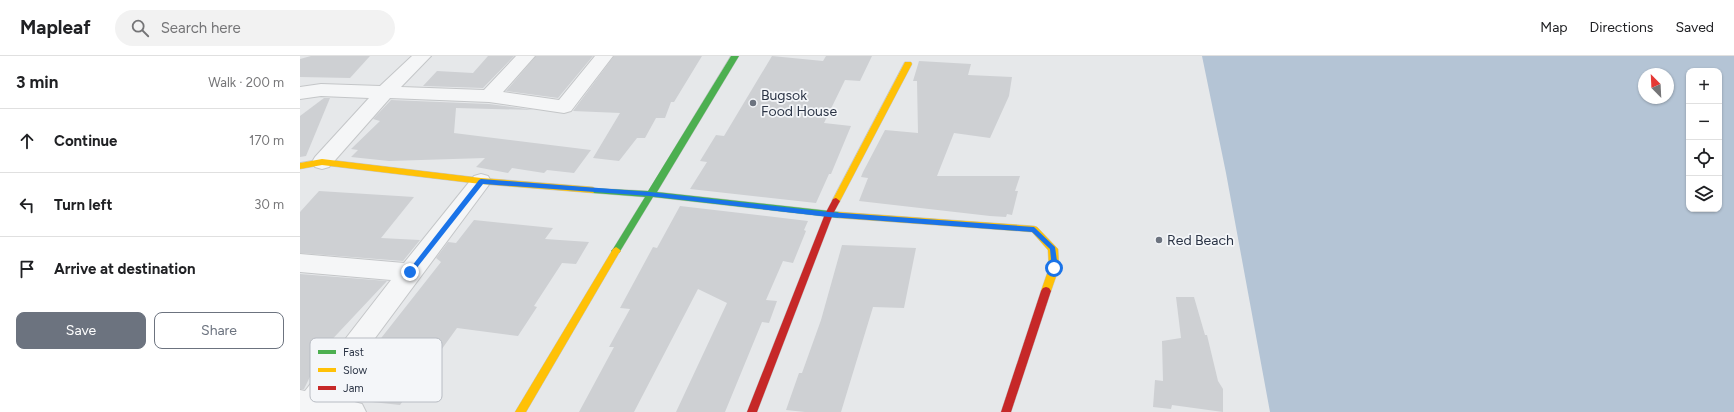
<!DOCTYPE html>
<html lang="en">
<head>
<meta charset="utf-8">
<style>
	body { margin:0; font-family:Figtree,sans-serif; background:#f2f2f2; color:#202124 }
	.controls { position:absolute; right:12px; top:12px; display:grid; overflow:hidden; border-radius:8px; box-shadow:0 1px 3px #0004 }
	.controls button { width:36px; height:36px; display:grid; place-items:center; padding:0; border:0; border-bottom:1px solid #e0e0e0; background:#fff; color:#202124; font:20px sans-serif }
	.compass { position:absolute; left:1338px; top:12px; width:36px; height:36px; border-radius:50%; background:#fff; box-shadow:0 1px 3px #0004; rotate:336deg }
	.stop { position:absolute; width:12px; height:12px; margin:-9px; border:3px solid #1a73e8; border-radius:50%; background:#fff }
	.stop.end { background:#1a73e8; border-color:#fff; box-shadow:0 1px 4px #0008 }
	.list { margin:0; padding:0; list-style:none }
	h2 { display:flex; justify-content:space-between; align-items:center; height:52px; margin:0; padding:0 16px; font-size:17px }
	h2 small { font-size:13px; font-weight:400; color:#757577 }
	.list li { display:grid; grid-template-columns:26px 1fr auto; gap:12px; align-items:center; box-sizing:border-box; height:64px; padding:0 16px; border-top:1px solid #e0e0e0 }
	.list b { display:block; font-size:15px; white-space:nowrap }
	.list em { font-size:13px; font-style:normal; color:#757577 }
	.actions { display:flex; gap:8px; padding:12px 16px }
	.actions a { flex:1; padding:9px 0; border:1px solid #6c737f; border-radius:8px; text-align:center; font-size:14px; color:#6c737f }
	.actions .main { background:#6c737f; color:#fff }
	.icon { flex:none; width:22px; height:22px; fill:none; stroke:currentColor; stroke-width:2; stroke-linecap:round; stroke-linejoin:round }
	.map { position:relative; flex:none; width:1434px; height:356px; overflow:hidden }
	header { display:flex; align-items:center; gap:24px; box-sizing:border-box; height:56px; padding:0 20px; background:#fff; border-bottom:1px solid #e0e0e0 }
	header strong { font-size:19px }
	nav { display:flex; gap:22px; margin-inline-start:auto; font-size:14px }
	.search { width:280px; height:36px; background:#f2f2f2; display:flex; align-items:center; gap:10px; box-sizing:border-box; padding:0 14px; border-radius:22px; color:#757577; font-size:15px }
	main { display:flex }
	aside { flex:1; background:#fff }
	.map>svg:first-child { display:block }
	.water { fill:#b4c4d5; fill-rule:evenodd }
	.building { fill:#ced0d3 }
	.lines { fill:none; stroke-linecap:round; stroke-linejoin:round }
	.street-casing { stroke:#c4c6c8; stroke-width:2 }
	.fast-casing { stroke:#c4c6c8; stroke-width:1 }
	.slow-casing { stroke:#c4c6c8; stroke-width:1 }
	.jam-casing { stroke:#c4c6c8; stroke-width:1 }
	.street { fill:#f5f6f7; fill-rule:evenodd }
	.fast { fill:#4caf50; fill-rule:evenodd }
	.slow { fill:#ffc107; fill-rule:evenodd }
	.jam { fill:#c62828; fill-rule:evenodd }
	.route { fill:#1a73e8 }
	.poi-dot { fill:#6c737f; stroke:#f4f6f9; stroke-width:1.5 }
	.labels { text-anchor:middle; stroke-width:3.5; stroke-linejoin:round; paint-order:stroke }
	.poi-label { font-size:14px; fill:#2b3445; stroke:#f4f6f9; text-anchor:start }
	.key { fill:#f4f6f9; stroke:#b8bcc3; stroke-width:1 }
	.key-label { font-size:11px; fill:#2b3445 }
</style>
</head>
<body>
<header>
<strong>Mapleaf</strong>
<div class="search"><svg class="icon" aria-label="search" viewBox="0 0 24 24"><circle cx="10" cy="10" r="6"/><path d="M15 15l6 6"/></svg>Search here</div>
<nav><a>Map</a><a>Directions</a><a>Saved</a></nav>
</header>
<main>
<aside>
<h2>3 min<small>Walk · 200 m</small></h2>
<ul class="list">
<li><svg class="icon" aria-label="ahead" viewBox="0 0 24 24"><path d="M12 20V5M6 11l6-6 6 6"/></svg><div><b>Continue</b></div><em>170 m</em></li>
<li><svg class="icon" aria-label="left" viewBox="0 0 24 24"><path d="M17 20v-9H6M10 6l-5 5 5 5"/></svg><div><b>Turn left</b></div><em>30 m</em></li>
<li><svg class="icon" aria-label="arrive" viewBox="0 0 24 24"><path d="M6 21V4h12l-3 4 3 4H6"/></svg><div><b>Arrive at destination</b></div></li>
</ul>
<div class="actions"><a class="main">Save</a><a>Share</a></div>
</aside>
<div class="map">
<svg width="1434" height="356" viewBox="0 0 1434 356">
	<rect width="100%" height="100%" fill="#e6e8ea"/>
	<path class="water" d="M902,0h532v356h-464l-44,-239zM1389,15h30v138h-30zM1344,18h24v24h-24z"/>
	<g class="building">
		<path d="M11,0h59l-20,22 -50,-1v-18z"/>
		<path d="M188,0h26l-31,32 -60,-2 14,-15 36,2z"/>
		<path d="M236,0h57l-35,42 -52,-7z"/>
		<path d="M314,0h88l-28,46h-3l-6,16h-9l-11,20h-8l-18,23 -26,-3 27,-45 -47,-2z"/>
		<path d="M472,0l51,5 3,-5h46l-12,25 -15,-1 -21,43 27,3 -20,48h-2l-13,29 -126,-14 17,-27 -7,-1 16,-26 8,1z"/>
		<path d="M619,5l52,3 -3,11 44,2 -3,19 -19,42 -36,-5 -17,43h83l-5,15h3l-6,24 -5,-1 -1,3 -16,-1 -131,-15 9,-23 -7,-1 2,-5 22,-42 33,3 -1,-52h-4z"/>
		<path d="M24,42h6l-24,58 -6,1v-41z"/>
		<path d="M91,44l98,4 45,6 -78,-2 -2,25 137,17 -17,23 -27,-3 -3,3 -32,-5 -4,5 -32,-6 9,-9 -96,3 -38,-4 7,-7 -7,-1 29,-28 -7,-2z"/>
		<path d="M19,135l95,6 -33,41 39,2 -17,21 -103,-8v-41z"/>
		<path d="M380,150l128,15 -4,9 2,1 -13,32 -10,-2 -17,39 11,1 -8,22 -7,-1 -37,90h-49l51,-109 -29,-14 -64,123h-55l35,-65h-5l21,-38 -10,-1 33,-61 4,1z"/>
		<path d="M174,164l79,8 -8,11 44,3 -13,22 -14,-1 -28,43 3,1 -19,29 -61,-8 -26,36h-2l-29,41 -28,-3 31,-42 -36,-4 74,-94 -5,-4 12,-16 8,1z"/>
		<path d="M542,189l74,3 -12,60 -31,-1 -32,105h-36l-19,-2 13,-37h3l19,-53z"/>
		<path d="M0,218l87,7 -63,67 -20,41h-4z"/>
		<path d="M876,241h18l11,38h2l11,46 5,8v23l-51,-7 -1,4 -18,-2 2,-27 8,1 -1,-40 19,-3z"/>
	</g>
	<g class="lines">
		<defs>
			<g id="street">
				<path d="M112,0h19l-30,31 83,3 32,-34h19l-32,36 56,8 36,-44h18l-42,55 -7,2 -75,-11 -99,-4 -61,69 -7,2 -7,-2 -3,-5 3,-5 54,-59 -48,-2 -21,3v-12l21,-3 59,2z"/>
				<path d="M181,118l7,2 3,5 -3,5 -156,210 30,8 4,8h-66v-22l5,1 86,-111 -91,-8v-18l104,9 70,-87z"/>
			</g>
			<path id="fast" d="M431,0h8l-82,136 182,20 4,3 -1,2 -3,1 -186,-21 -34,56h-6l-2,-2 2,-2 32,-52 -52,-4 -3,-1 -1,-2 1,-2 58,3z"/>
			<g id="slow">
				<path d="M605,6h6l1,2 -72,137 -1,2h-6l-1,-2z"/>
				<path d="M22,103l159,19 112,9 4,3 -4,3 -112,-9 -159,-19 -22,4v-6z"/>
				<path d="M539,156l195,14 3,1 21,22 1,19 -8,23 -2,3h-6l-2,-3 8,-23 -1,-18 -16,-18 -193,-14 -4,-3z"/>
				<path d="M316,191l3,2 2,2 -2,2 -93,159h-11l98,-163z"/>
			</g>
			<g id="jam">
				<path d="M536,142l4,3 -7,13 -76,198h-10l78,-198 8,-15z"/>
				<path d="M746,231l3,1 2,3 -40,121h-10l40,-121 2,-3z"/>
			</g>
		</defs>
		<use href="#street" class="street-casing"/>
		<use href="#fast" class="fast-casing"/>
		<use href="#slow" class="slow-casing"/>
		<use href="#jam" class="jam-casing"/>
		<use href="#street" class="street"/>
		<use href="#fast" class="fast"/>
		<use href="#slow" class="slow"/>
		<use href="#jam" class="jam"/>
	</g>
	<path class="route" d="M181,123l169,13 179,20 205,15 21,20 3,21 -1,2h-5l-2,-21 -18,-17 -203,-15 -179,-21 -167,-12 -71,90h-4v-3l71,-91z"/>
	<g class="poi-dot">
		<circle cx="453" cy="47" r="4"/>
		<circle cx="859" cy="184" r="4"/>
	</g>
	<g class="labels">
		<g class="poi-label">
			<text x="461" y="44">Bugsok<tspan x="461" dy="16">Food House</tspan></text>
			<text x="867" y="189">Red Beach</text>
		</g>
	</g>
	<rect x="10" y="282" width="132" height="64" rx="6" class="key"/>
	<rect x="18" y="294" width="18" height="4" fill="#4caf50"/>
	<rect x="18" y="312" width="18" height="4" fill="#ffc107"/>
	<rect x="18" y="330" width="18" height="4" fill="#c62828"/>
	<g class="key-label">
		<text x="43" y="300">Fast</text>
		<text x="43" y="318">Slow</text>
		<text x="43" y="336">Jam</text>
	</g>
</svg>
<div class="controls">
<button>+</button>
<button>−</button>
<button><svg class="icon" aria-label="locate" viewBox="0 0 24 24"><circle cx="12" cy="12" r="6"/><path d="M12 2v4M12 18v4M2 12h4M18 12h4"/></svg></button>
<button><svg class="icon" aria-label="layers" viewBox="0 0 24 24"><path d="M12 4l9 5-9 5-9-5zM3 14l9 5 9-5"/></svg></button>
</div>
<svg class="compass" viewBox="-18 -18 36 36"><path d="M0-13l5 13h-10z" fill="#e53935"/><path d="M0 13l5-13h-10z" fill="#757577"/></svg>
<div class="stop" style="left:754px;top:212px"></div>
<div class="stop end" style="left:110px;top:216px"></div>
</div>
</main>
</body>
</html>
